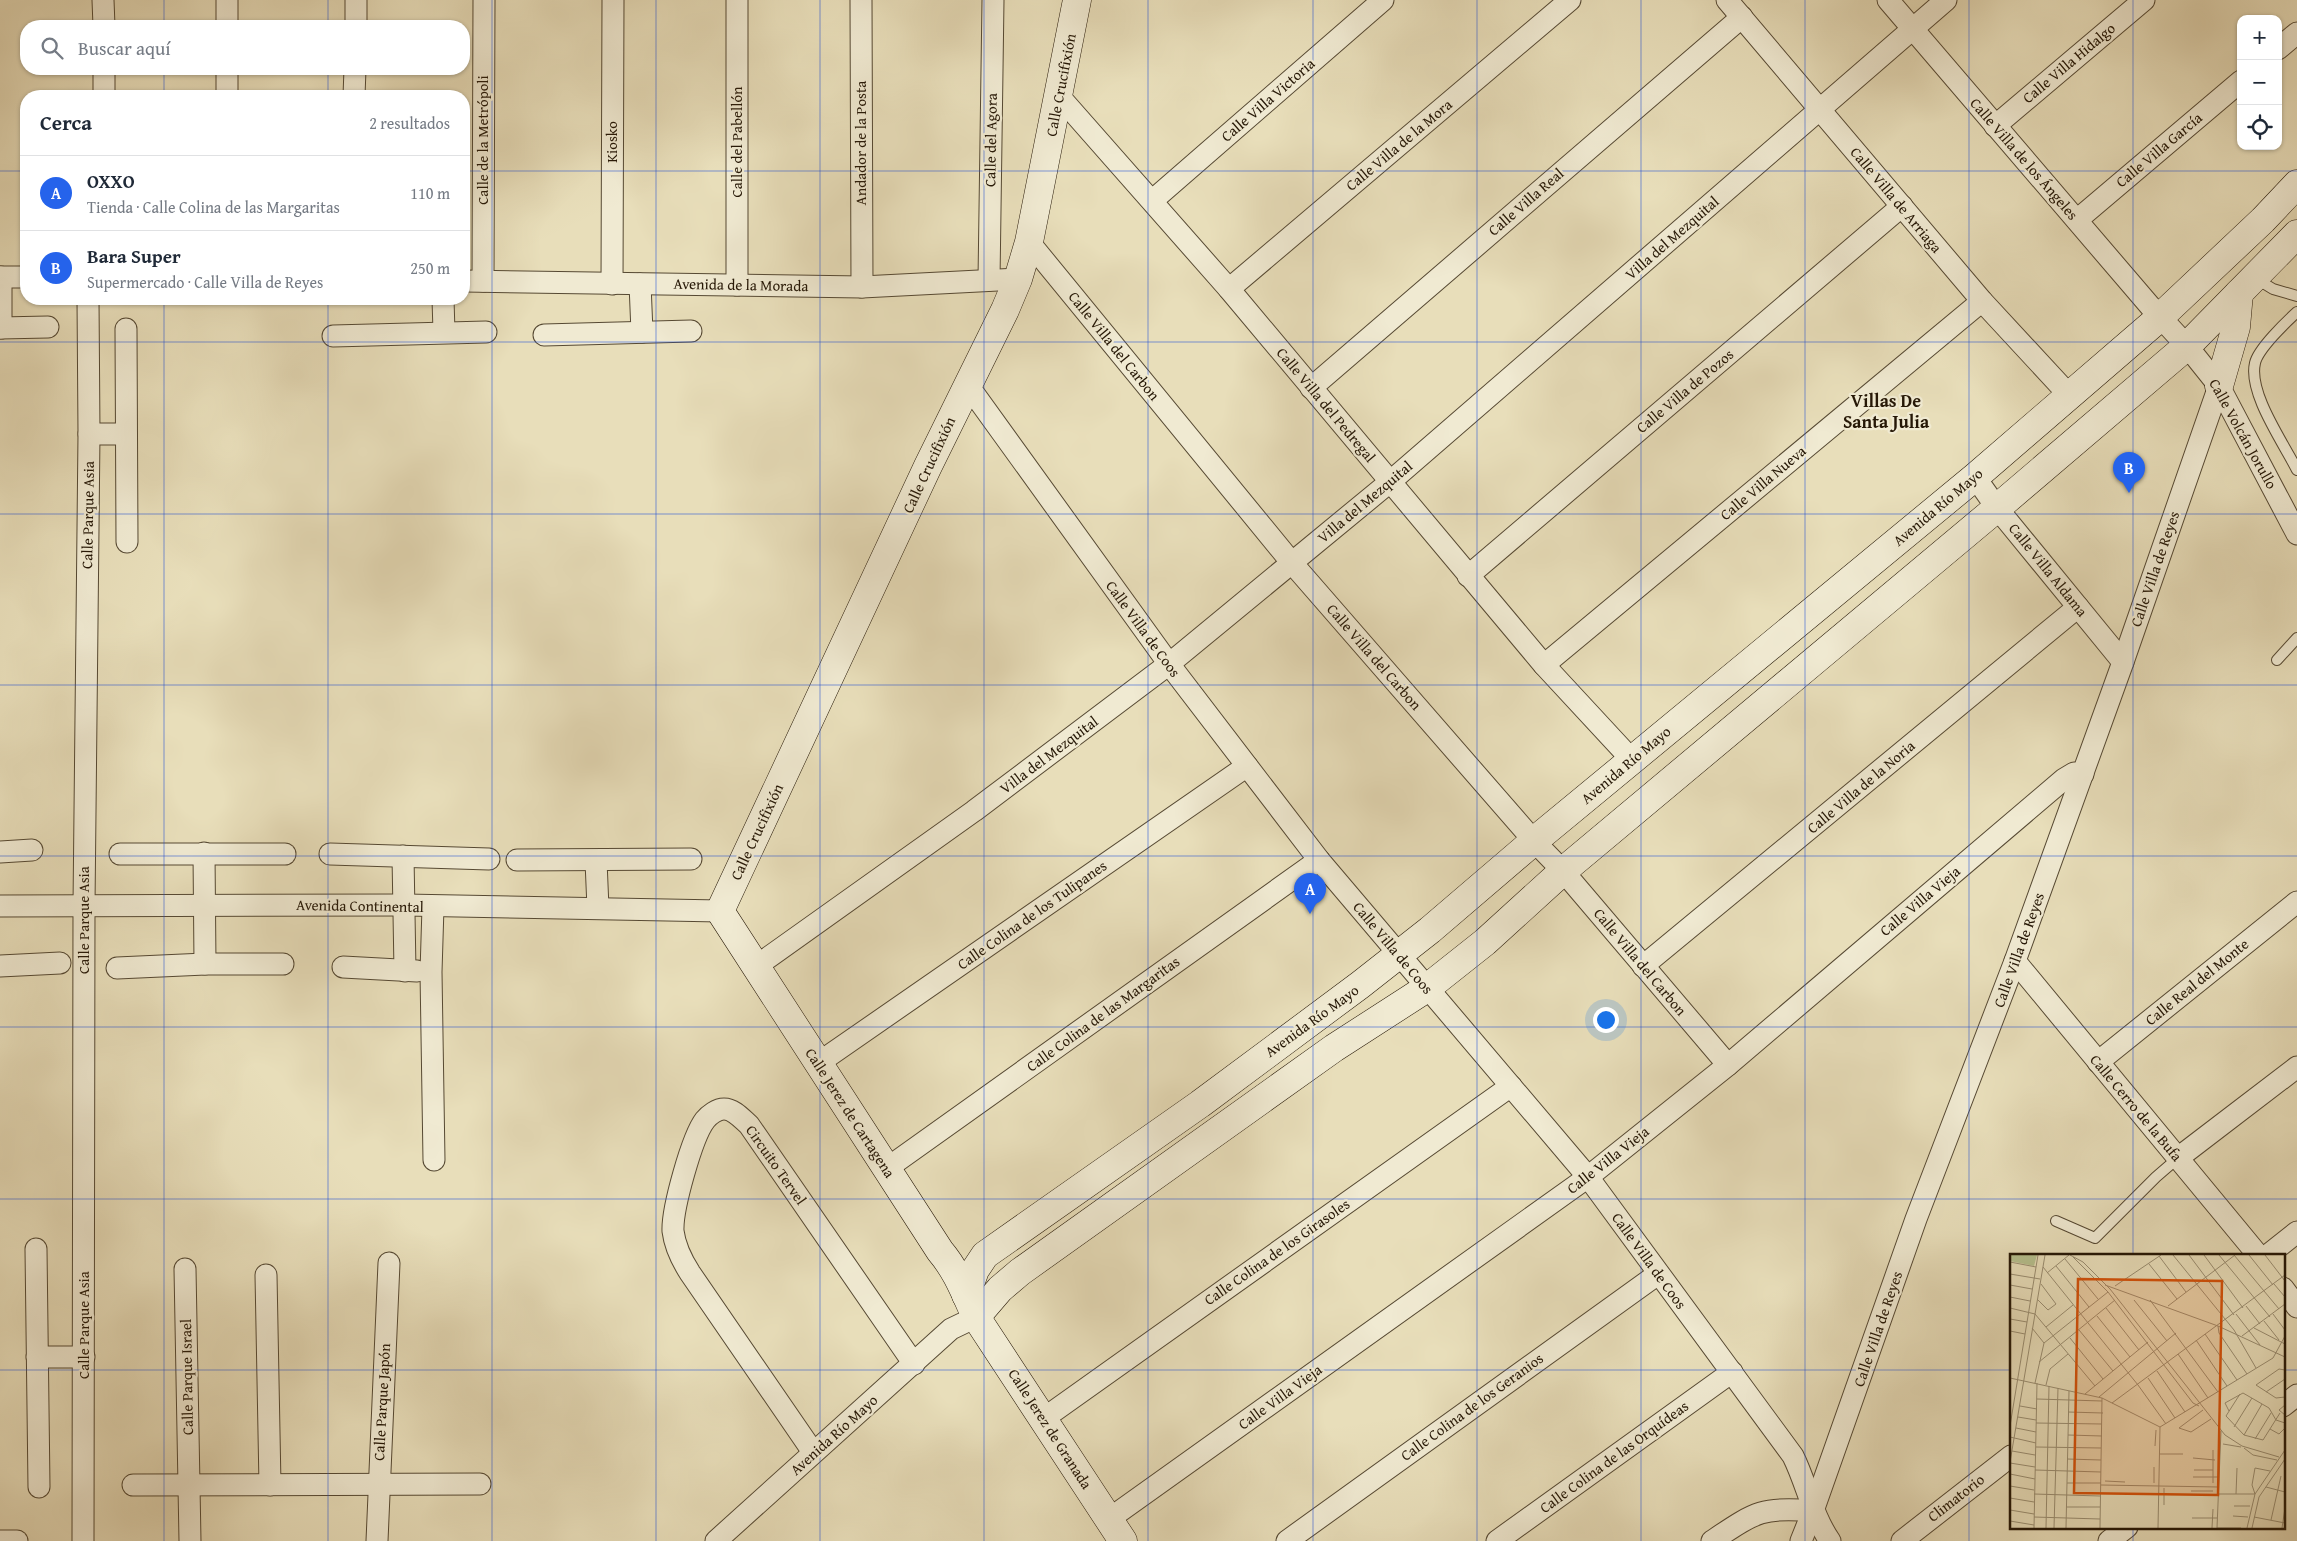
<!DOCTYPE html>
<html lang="es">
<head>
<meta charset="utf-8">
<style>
	body { margin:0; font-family:"Gentium Book Plus",serif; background:#f2f2f3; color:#1f2937 }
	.controls { position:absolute; right:15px; top:15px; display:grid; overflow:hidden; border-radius:10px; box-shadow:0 1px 4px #0004 }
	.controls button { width:45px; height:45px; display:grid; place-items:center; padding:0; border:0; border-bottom:1px solid #e0e1e3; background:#fff; color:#1f2937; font:25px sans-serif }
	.you { position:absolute; left:1605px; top:1019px; width:18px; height:18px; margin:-12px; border:4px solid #fff; border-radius:50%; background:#1a73e8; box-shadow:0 0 0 8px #1a73e833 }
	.badge { display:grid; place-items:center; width:32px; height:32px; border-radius:50%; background:#2563eb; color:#fff; font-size:16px; font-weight:700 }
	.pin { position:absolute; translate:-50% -41px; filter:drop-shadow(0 1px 2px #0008) }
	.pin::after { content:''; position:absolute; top:26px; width:18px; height:15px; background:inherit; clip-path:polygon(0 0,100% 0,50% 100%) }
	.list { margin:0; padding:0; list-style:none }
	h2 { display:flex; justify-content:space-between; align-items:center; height:65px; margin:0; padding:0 20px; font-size:21px }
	h2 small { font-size:16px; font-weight:400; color:#747a83 }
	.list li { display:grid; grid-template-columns:32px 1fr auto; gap:15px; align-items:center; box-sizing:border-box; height:75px; padding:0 20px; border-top:1px solid #e0e1e3 }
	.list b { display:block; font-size:19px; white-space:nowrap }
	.list p { margin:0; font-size:16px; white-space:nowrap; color:#747a83 }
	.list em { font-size:16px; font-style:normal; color:#747a83 }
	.icon { flex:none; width:28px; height:28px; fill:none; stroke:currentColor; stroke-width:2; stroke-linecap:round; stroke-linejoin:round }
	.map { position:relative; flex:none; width:2297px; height:1541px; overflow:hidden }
	.search { position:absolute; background:#fff; box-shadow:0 1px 4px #0004; left:20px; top:20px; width:450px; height:55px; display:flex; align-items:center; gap:12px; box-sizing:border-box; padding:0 18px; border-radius:20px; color:#747a83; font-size:19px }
	.panel { position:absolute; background:#fff; box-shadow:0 1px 4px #0004; left:20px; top:90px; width:450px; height:215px; border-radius:20px }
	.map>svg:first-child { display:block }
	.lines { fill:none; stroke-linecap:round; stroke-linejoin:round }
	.lane-casing { stroke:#564933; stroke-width:12 }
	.street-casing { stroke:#564933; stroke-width:23 }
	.secondary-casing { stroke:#251706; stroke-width:29 }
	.lane { stroke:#f0ead2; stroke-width:10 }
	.street { stroke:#f0ead2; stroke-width:21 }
	.secondary { stroke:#f0ead2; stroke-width:28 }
	.grid { fill:none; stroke:#1d4ed8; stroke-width:1; stroke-opacity:0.55 }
	.labels { text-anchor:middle; stroke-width:4.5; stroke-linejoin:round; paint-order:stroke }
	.street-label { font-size:15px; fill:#251706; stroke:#f0ead2 }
	.quarter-label { font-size:18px; font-weight:bold; fill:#251706; stroke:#f0ead2 }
	.inset-road { fill:none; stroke:#9a8e72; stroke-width:1 }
	.view { fill:#d4520b; fill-opacity:0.15; stroke:#d4520b; stroke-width:2.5 }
	.inset-edge { fill:none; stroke:#251706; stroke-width:2.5 }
</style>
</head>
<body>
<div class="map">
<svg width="2297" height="1541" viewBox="0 0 2297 1541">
	<rect width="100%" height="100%" fill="#e8deba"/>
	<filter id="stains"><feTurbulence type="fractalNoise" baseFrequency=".004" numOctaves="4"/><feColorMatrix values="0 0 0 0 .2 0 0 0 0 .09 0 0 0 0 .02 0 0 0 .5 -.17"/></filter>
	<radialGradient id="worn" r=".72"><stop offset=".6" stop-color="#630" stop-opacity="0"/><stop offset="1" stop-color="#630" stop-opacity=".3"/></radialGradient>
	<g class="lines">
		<defs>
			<g id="lane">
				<path d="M2255,278l18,11 24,7"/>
				<path d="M2297,312c-11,10 -39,37 -42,51 -7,30 28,79 42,107"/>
				<path d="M2277,660l20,-22"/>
				<path d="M2056,1221l39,17 61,-61 22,-19"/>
			</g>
			<g id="street">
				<path d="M103,0l1,26"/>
				<path d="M227,0v26"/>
				<path d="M861,0l1,287"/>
				<path d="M1727,0l255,301 87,94"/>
				<path d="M1888,0l262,306 37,40 32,40 78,148"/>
				<path d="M356,26v-26"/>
				<path d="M2278,49l19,-16"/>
				<path d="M104,69v27"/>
				<path d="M227,69v27"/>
				<path d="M354,96l1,-27"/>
				<path d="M1059,96l170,193 315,376 88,95"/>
				<path d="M1995,126l149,-126"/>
				<path d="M1153,200l230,-200"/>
				<path d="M2077,220l164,-139"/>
				<path d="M1029,242l263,321 242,278 29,30 165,194"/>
				<path d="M0,277h26"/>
				<path d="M989,280l4,-280"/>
				<path d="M464,281l398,6 156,-8"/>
				<path d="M483,281l1,-281"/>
				<path d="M612,284l1,-284"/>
				<path d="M640,284l2,48"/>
				<path d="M737,285v-285"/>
				<path d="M1229,289l341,-289"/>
				<path d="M443,299l1,33"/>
				<path d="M0,328l48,-1"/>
				<path d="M1,328v-51"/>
				<path d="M126,329l1,213"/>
				<path d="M544,335l147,-4"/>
				<path d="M333,336l153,-4"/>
				<path d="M967,384l202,280 150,196 269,317 205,279c14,28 19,59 37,85"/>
				<path d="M1311,388l431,-371"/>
				<path d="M89,434h37"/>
				<path d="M1975,477l22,31 126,154"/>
				<path d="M1468,576l434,-370"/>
				<path d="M1544,665l438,-364"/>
				<path d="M0,852l32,-2"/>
				<path d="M204,853l1,111"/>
				<path d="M120,854h165"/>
				<path d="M330,854l159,5"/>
				<path d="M403,856l2,115"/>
				<path d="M517,860l174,-1"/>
				<path d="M596,861l2,47"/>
				<path d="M0,906l405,-1 315,6"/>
				<path d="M433,907l-2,65 3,188"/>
				<path d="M2015,961l243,294"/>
				<path d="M0,966l60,-3"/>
				<path d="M1643,966l435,-359"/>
				<path d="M343,967l74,4"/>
				<path d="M755,967l219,-156 195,-147 222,-183 555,-481"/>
				<path d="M117,968l88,-4h78"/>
				<path d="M2098,1062l199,-160"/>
				<path d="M817,1064l430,-298"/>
				<path d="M2178,1158l119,-91"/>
				<path d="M886,1169l433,-309"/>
				<path d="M36,1249l3,238"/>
				<path d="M2268,1255l29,-23"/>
				<path d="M185,1269l5,272"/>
				<path d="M266,1275l4,210"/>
				<path d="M2283,1288l14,19"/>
				<path d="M37,1357h47"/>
				<path d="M2283,1406l14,-11"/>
				<path d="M1043,1419l468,-333"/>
				<path d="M813,1452l-123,-179c-9,-14 -15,-26 -17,-42 -1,-22 19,-94 32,-111 4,-5 12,-11 19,-11 10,0 18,10 25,16l165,239"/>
				<path d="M133,1485l347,-1"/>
				<path d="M1109,1519l479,-342 140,-112 336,-286 10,-6 9,1"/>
				<path d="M0,1541h17"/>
				<path d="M83,1541l1,-635 5,-472 -1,-135"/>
				<path d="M377,1541l12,-278"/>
				<path d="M716,1541l235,-212 25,-12"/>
				<path d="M1287,1541l371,-267"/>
				<path d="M1497,1541l235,-169"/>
				<path d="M1712,1541c42,-28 50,-35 101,-30"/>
				<path d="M1801,1541l12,-30 103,-292 99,-258 108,-299 96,-276"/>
				<path d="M1902,1541l109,-85"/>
				<path d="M2109,1541l18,-14"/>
			</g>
			<g id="secondary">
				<path d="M1077,0l-48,242 -11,37 -13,31 -77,156 -208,445 220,340c17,20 25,42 36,66l147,224"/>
				<path d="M2219,386l17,-59 3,-34"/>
				<path d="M966,1295l9,-25 10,-15 215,-151 160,-119 70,-55 104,-89 441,-364 182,-157 106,-100 34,-36"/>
				<path d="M976,1317l24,-28 20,-17 314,-224 93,-60 58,-46 78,-71 434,-363 190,-162 110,-112"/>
			</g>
		</defs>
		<use href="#lane" class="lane-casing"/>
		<use href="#street" class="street-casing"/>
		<use href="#secondary" class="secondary-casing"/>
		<use href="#lane" class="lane"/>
		<use href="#street" class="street"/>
		<use href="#secondary" class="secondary"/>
	</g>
	<path class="grid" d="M164,0v26M328,0v26M492,0v1541M656,0v1541M820,0v1541M984,0v1541M1148,0v1541M1313,0v1541M1477,0v1541M1641,0v1541M1805,0v1541M1969,0v1541M2133,0v1255M164,69v27M328,69v27M0,171h26M464,171h1833M164,299v1242M328,299v1242M0,342h2297M0,514h2297M0,685h2297M0,856h2297M0,1027h2297M0,1199h2297M0,1370h2011M2283,1370h14M2133,1527v14"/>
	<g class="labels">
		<g class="street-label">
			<text transform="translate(2069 63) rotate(-40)" y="5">Calle Villa Hidalgo</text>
			<text transform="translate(1061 85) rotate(-79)" y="5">Calle Crucifixión</text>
			<text transform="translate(1268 100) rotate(-41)" y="5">Calle Villa Victoria</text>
			<text transform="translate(483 140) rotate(-90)" y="5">Calle de la Metrópoli</text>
			<text transform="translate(991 140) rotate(-89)" y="5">Calle del Agora</text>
			<text transform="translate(612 142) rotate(-90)" y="5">Kiosko</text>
			<text transform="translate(737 142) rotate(-90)" y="5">Calle del Pabellón</text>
			<text transform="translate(861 143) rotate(-90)" y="5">Andador de la Posta</text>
			<text transform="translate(1399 145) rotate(-40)" y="5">Calle Villa de la Mora</text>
			<text transform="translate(2159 150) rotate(-40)" y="5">Calle Villa García</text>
			<text transform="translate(2024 159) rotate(49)" y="5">Calle Villa de los Ángeles</text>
			<text transform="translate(1896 200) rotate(50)" y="5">Calle Villa de Arriaga</text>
			<text transform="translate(1526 202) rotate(-41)" y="5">Calle Villa Real</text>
			<text transform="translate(1672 238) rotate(-41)" y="5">Villa del Mezquital</text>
			<text transform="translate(741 285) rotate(1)" y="5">Avenida de la Morada</text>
			<text transform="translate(1114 346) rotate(51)" y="5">Calle Villa del Carbon</text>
			<text transform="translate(1685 391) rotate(-40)" y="5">Calle Villa de Pozos</text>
			<text transform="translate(1326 405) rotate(50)" y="5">Calle Villa del Pedregal</text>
			<text transform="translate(2243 434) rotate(61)" y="5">Calle Volcán Jorullo</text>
			<text transform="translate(929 465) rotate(-65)" y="5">Calle Crucifixión</text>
			<text transform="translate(1763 483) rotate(-40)" y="5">Calle Villa Nueva</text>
			<text transform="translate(1365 502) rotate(-40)" y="5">Villa del Mezquital</text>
			<text transform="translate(1938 507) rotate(-40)" y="5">Avenida Río Mayo</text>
			<text transform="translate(88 515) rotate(-89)" y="5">Calle Parque Asia</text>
			<text transform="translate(2155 569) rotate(-71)" y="5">Calle Villa de Reyes</text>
			<text transform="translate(2048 570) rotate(51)" y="5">Calle Villa Aldama</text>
			<text transform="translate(1143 629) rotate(54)" y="5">Calle Villa de Coos</text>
			<text transform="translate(1374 657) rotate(49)" y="5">Calle Villa del Carbon</text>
			<text transform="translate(1049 755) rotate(-37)" y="5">Villa del Mezquital</text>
			<text transform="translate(1626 765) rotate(-40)" y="5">Avenida Río Mayo</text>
			<text transform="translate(1861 787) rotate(-40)" y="5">Calle Villa de la Noria</text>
			<text transform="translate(757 832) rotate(-65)" y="5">Calle Crucifixión</text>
			<text transform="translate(1920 901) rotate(-40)" y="5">Calle Villa Vieja</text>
			<text transform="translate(360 906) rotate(1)" y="5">Avenida Continental</text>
			<text transform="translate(1032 915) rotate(-35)" y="5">Calle Colina de los Tulipanes</text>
			<text transform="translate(84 920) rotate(-90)" y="5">Calle Parque Asia</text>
			<text transform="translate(1393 948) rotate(50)" y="5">Calle Villa de Coos</text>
			<text transform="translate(2019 950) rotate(-70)" y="5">Calle Villa de Reyes</text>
			<text transform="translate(1640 962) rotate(50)" y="5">Calle Villa del Carbon</text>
			<text transform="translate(2197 982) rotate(-39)" y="5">Calle Real del Monte</text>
			<text transform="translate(1103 1014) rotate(-36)" y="5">Calle Colina de las Margaritas</text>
			<text transform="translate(1312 1021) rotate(-36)" y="5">Avenida Río Mayo</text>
			<text transform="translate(2136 1108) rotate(50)" y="5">Calle Cerro de la Bufa</text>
			<text transform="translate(850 1113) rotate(57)" y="5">Calle Jerez de Cartagena</text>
			<text transform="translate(1608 1160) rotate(-38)" y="5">Calle Villa Vieja</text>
			<text transform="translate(776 1165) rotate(55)" y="5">Circuito Tervel</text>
			<text transform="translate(1277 1252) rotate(-35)" y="5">Calle Colina de los Girasoles</text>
			<text transform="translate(1649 1261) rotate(54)" y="5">Calle Villa de Coos</text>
			<text transform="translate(84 1325) rotate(-90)" y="5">Calle Parque Asia</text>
			<text transform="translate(1878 1329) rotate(-71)" y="5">Calle Villa de Reyes</text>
			<text transform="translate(187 1377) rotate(-91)" y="5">Calle Parque Israel</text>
			<text transform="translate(1280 1397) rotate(-36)" y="5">Calle Villa Vieja</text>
			<text transform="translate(382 1402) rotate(-87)" y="5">Calle Parque Japón</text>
			<text transform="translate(1472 1407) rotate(-36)" y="5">Calle Colina de los Geranios</text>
			<text transform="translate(1050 1429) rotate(57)" y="5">Calle Jerez de Granada</text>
			<text transform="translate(834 1435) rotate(-42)" y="5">Avenida Río Mayo</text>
			<text transform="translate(1614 1457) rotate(-36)" y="5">Calle Colina de las Orquídeas</text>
			<text transform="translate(1956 1498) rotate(-38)" y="5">Climatorio</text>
		</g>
		<g class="quarter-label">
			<text x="1886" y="407">Villas De<tspan x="1886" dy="21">Santa Julia</tspan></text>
		</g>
	</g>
	<g transform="translate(2010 1254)">
		<rect width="275" height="275" fill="#e8deba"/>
		<path d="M0,1h27l-3,11 -24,-5z" fill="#b6c18f"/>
		<path class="inset-road" d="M60,1l13,7 27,27 115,146 17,11 37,11M163,1l61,75 22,38M179,1l45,60M194,1l39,53M209,1l51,62M224,1l45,54M239,1l24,30M255,1l20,26M149,2l27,36M63,3l35,35 85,111 6,3M55,5l33,40M0,8l26,5M139,10l28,35M46,12l33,41M33,13l95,118 28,39M37,19l22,-18M0,20l30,5M264,30l11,13M0,31l22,4M95,31l113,41 67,31M105,32l46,-31M0,43l20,4M27,45l11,11 8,-6 -15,-20M124,46l33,41M140,46l68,92M158,52l67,-51M236,52l14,18M0,54l25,6 60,72M96,54l33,42M226,60l24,31M263,60l12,16M87,62l33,41M0,65l17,3M254,67l15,19M208,72l1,7 28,41M36,73l27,-22M22,74l12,15M244,74l31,16M69,76l34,41M0,77l15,3M195,80l32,46M232,82l43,-32M60,84l33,41M186,86l31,46M34,89l64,-51M168,100l30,44M29,108l76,-62M275,116l-6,-1 -23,16 20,13 9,-1M147,117l28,41M0,124l92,20 58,29M138,124l27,40M25,129l9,-40M36,131l4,-16 18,-15M256,138l19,-13M75,140l63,-52M230,140l-14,22 18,19 19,5 17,-27M89,143l77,-64M27,145l65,2M102,149l173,-128M275,151l-6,5 6,5M10,152l17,3M193,156l-24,18 12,4 20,-13M219,157l-4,-8 18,-10 26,15 7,12 9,3M58,158l35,1M8,163l18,3M26,169l66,1M0,172l28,-171M150,173l113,-69 12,-22M224,173l18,-29M6,174l20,4M260,175l9,5 6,-6M58,181l34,1M234,181l18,-31M0,183l26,6M245,185l16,-26M213,190l18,3M145,192l1,-16M26,193l65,1M234,194l9,7 24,5M2,197l23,4M150,200h23M183,204l22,2M57,205l34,1M0,208l35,-207M0,209l25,4M25,216l66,2M184,216h19M0,220l25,5M183,223h26M95,227l20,1M57,229h34M144,229v-16M203,229v-33M91,231l117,2M0,232l24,4M256,233l19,5M154,234v17M181,237h22M24,240l66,2M208,240h37M226,240l1,-26M245,240l-3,-9 3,-17 15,3M0,244l24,4M224,252h16M56,253h34M0,256l24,4M223,262l15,1M24,263l66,2M244,263l31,6M182,264h25M261,266l10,-44M0,267l24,4M24,274l3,-145M36,274l3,-142M44,274l4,-140M56,274l3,-137M90,274l2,-130M148,274l2,-101M202,274l1,-19M207,274l4,-97M207,274h24M237,274l8,-34 30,-44M242,274l7,-31 26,-38M272,274l3,-20"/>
		<path class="view" d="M68,25l144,2 -4,214 -144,-2z"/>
		<rect width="275" height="275" class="inset-edge"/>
	</g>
	<rect width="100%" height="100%" filter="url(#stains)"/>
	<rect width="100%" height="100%" fill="url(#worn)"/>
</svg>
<div class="controls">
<button>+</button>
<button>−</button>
<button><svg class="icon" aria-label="locate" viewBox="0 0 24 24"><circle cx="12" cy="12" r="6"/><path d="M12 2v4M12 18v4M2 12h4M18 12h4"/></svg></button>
</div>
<div class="you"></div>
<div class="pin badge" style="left:1310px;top:914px">A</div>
<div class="pin badge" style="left:2129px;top:493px">B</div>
<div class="search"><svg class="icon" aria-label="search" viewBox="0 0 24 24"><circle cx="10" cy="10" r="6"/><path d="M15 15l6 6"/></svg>Buscar aquí</div>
<section class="panel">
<h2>Cerca<small>2 resultados</small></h2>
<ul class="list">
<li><span class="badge">A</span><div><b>OXXO</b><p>Tienda · Calle Colina de las Margaritas</p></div><em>110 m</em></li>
<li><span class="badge">B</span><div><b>Bara Super</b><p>Supermercado · Calle Villa de Reyes</p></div><em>250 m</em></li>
</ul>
</section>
</div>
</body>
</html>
